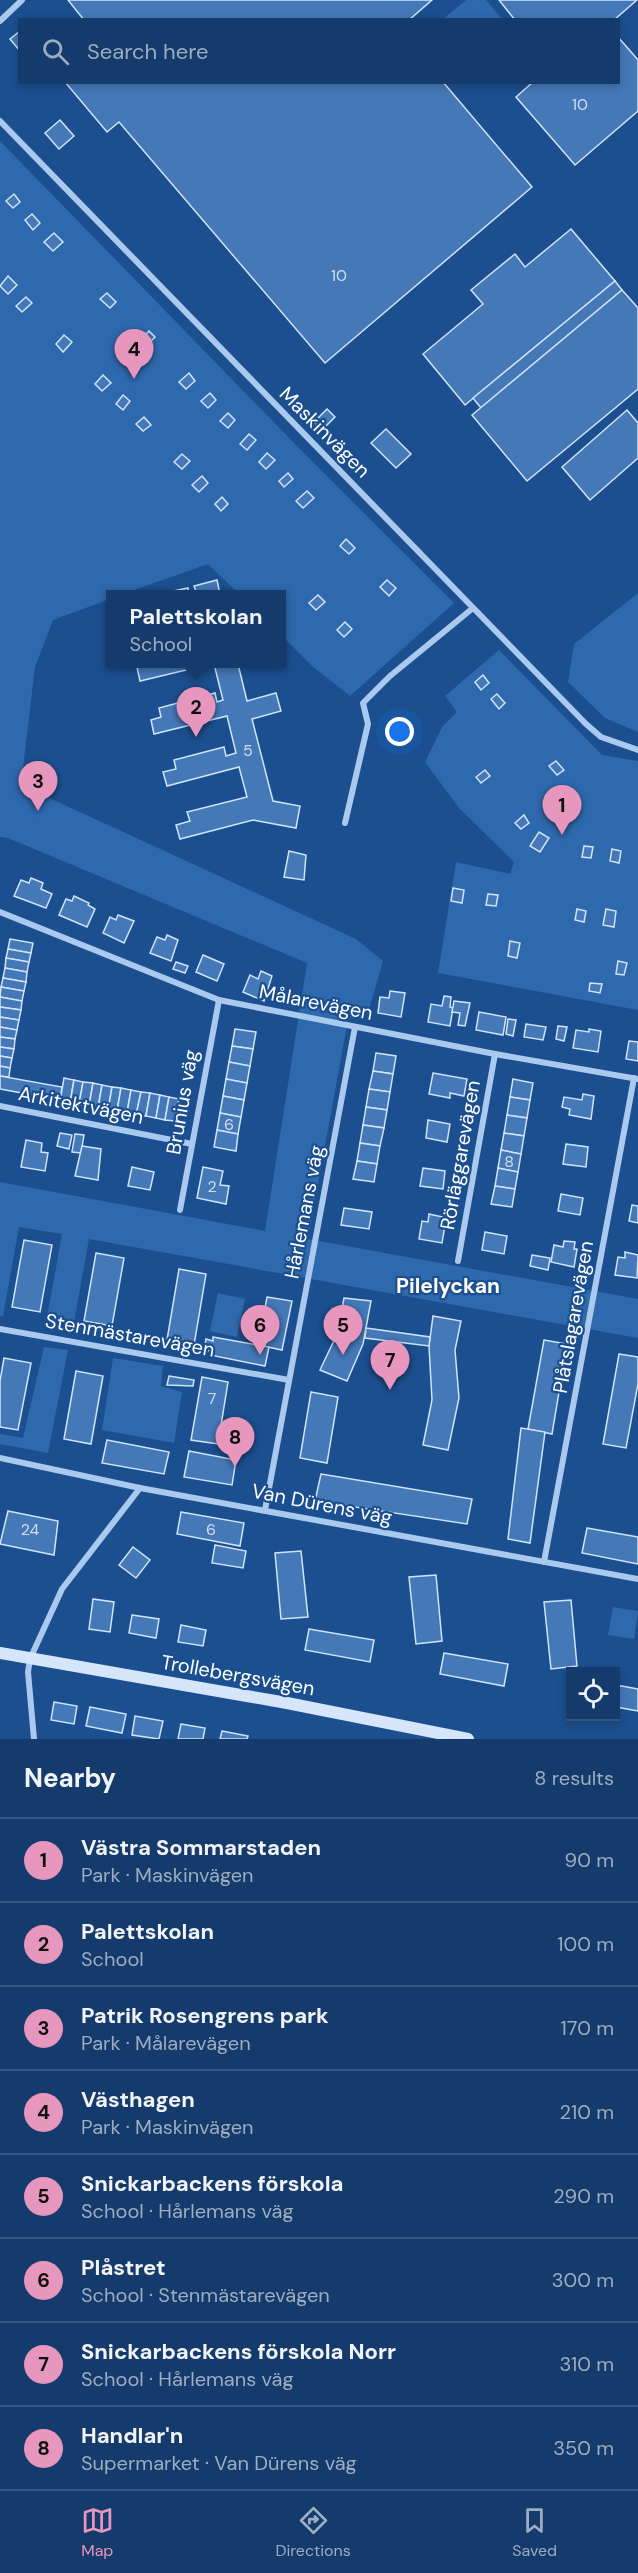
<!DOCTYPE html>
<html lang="en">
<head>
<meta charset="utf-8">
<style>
	body { margin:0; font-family:"DM Sans",sans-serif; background:#214673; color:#f1f3f6 }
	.controls { position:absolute; right:18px; bottom:18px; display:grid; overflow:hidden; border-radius:0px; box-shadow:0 3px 9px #0003 }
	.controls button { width:54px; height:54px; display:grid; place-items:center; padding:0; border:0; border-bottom:2px solid #33557e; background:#143b6b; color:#f1f3f6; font:30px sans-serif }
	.you { position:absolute; left:400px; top:732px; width:21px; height:21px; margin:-15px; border:4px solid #fff; border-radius:50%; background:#1a73e8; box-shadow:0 0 0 9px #1a73e833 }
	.badge { display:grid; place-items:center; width:39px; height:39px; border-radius:50%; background:#e797bd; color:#111; font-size:20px; font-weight:700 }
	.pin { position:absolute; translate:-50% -50px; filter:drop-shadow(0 2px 3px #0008) }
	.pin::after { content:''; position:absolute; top:32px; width:21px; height:18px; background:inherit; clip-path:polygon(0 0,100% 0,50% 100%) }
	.popup { position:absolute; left:106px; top:590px; width:180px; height:78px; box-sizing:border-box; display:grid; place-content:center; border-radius:0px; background:#143b6b; filter:drop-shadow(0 2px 4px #0005); font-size:20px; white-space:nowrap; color:#9dadc1 }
	.popup b { font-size:22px; color:#f1f3f6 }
	.popup::after { content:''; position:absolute; left:50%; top:100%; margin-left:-12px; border:12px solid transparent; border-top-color:#143b6b }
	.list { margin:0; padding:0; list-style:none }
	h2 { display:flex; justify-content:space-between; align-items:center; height:78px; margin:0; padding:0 24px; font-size:26px }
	h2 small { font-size:20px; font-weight:400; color:#9dadc1 }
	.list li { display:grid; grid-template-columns:39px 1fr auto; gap:18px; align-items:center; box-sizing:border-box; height:84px; padding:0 24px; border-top:2px solid #33557e }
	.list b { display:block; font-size:22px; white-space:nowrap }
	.list p { margin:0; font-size:20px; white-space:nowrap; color:#9dadc1 }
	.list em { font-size:20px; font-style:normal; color:#9dadc1 }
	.icon { flex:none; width:33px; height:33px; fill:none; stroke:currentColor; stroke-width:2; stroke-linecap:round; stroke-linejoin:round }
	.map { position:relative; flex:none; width:638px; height:1739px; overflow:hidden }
	.search { position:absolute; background:#143b6b; box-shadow:0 3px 9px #0003; left:18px; right:18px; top:18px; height:66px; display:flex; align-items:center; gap:15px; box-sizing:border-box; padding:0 21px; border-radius:0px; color:#9dadc1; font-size:22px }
	.sheet { height:750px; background:#143b6b }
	nav { display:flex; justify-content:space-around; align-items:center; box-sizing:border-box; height:84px; border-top:2px solid #33557e; background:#143b6b; font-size:16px; color:#9dadc1 }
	nav a { display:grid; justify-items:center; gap:3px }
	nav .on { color:#e797bd }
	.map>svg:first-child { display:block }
	.green { fill:#2e69ad }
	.building { fill:#4478b7; stroke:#cfe3fa; stroke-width:1.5 }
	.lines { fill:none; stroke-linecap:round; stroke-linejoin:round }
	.street { stroke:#a9c9ee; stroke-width:6 }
	.secondary { stroke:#d6e6fa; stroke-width:12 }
	.labels { text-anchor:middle; stroke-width:4.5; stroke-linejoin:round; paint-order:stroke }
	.number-label { font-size:16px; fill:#d0dded }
	.street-label { font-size:20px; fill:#fff; stroke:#1b4f8f }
	.neighbourhood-label { font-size:21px; font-weight:bold; fill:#fff; stroke:#1b4f8f }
</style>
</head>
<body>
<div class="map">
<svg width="638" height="1739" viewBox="0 0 638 1739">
	<rect width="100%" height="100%" fill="#1b4f8f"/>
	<g class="green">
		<path d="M466,0h20l16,19h-59z"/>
		<path d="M0,141l296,304 158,158 -104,93 -39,-31 -29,-29v-42h-43l-31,-30 -85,30h-13v5l-57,21 -18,47 -14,118 335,154 27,22 -14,48 -21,11 -40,219 330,60v39l-549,-99 -16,89 -27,-5 16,-89 -43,-7 -16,89h-3v-134l265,49 42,-268 -299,-125 -8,-1z"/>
		<path d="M638,593v139l-33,-14 -37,-36 6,-38z"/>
		<path d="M499,650l103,105 36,6v249l-200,-37 18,-111 54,12 4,-12 -55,-54 -34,-46 17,-35 15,-15 -12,-16z"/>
		<path d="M218,1293l27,6 -8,38 -27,-6z"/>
		<path d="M44,1347l24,3 -20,103 -48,-9v-10l23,4z"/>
		<path d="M113,1358l50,8 -2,20 21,6 -8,51 -72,-13z"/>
		<path d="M613,1607l25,4 -4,28 -26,-4z"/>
	</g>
	<g class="building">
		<path d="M68,0h364l-23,20h-325z"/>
		<path d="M499,0h138l-23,20h-99z"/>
		<path d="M20,31v20l-10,-12z"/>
		<path d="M618,37l20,23v51l-63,54 -59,-68 17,-15h85z"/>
		<path d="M65,82h378l89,105 -207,176 -206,-241 -12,10z"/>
		<path d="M60,120l14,16 -15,13 -14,-16z"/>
		<path d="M14,194l6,8 -7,6 -7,-7z"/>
		<path d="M32,214l8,9 -7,7 -8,-10z"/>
		<path d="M571,229l44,52 -150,124 -42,-51 60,-50 -12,-14 44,-36 10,13z"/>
		<path d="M54,233l9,9 -10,9 -9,-9z"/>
		<path d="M8,276l9,9 -9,9 -8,-8z"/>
		<path d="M615,281l7,9 -141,118 -8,-10z"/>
		<path d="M622,290l16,18v81l-111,92 -55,-66z"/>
		<path d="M107,293l9,9 -6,6 -10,-9z"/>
		<path d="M26,297l6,6 -10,9 -6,-6z"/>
		<path d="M149,331l6,6 -10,10 -6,-5z"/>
		<path d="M64,335l8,7 -9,10 -7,-8z"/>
		<path d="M189,373l6,8 -9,8 -7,-7z"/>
		<path d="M103,375l8,8 -9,8 -7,-7z"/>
		<path d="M210,393l6,7 -8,8 -7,-7z"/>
		<path d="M123,395l7,6 -7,9 -7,-6z"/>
		<path d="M327,409l8,8 -13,13 -8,-8z"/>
		<path d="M627,410l11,13v35l-48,42 -28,-33z"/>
		<path d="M228,413l7,7 -7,8 -8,-7z"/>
		<path d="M144,417l7,8 -8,6 -7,-7z"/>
		<path d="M386,429l25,25 -15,14 -25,-25z"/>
		<path d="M249,434l7,6 -9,10 -7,-6z"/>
		<path d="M267,453l8,7 -9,9 -7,-7z"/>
		<path d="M182,454l8,7 -8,8 -8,-7z"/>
		<path d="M288,473l5,6 -9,8 -5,-6z"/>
		<path d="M202,476l6,7 -9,9 -7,-7z"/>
		<path d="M307,491l7,7 -11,10 -7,-7z"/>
		<path d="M222,497l6,7 -7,7 -6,-7z"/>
		<path d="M346,539l9,9 -6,6 -9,-8z"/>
		<path d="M217,580l3,14h-23l-3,-8z"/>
		<path d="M387,580l9,8 -7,8 -9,-9z"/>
		<path d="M188,588l1,6h-30z"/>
		<path d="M318,595l7,7 -9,8 -7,-7z"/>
		<path d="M345,622l7,7 -8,8 -7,-7z"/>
		<path d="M147,664h64l-71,17 -3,-14z"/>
		<path d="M214,664h24l9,37 29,-8 5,18 -29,8 21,82 27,5 -4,22 -43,-8 -73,19 -4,-14 14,-4 -3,-9 60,-15 -8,-30 -72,19 -4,-14 13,-3 -2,-9 50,-13 2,9 10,-3 -9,-37 -73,18 -3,-14 10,-3 -2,-9 56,-15 2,9 6,-2z"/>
		<path d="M483,675l6,8 -8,7 -6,-8z"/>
		<path d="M497,694l8,9 -6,6 -8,-10z"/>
		<path d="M556,761l8,9 -7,5 -8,-9z"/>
		<path d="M485,770l5,6 -9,7 -5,-6z"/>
		<path d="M524,815l5,8 -8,6 -6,-6z"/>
		<path d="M539,832l10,6 -9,14 -10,-6z"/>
		<path d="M584,846l9,1 -2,11 -9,-1z"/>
		<path d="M612,849l9,2 -2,12 -9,-2z"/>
		<path d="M289,851l17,4 -2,25 -20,-3z"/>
		<path d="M31,878l12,5 -2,6 11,5 -6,14 -32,-12 7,-16 8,3z"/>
		<path d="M453,888l11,2 -2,13 -11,-2z"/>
		<path d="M488,894l10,1 -2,11 -10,-1z"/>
		<path d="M74,896l15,7 -1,2 7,4 -8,18 -28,-12 7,-16 6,2z"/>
		<path d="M577,909l9,2 -2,11 -9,-2z"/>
		<path d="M606,909l10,2 -2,16 -11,-2z"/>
		<path d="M118,915l16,6 -10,22 -21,-10 7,-16 6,3z"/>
		<path d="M167,935l11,5 -7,21 -21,-8 7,-16 8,3z"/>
		<path d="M10,939l23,4 -2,10 -23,-4z"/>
		<path d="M510,941l10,2 -3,15 -9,-2z"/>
		<path d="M8,949l23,4 -2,9 -23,-4z"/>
		<path d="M203,955l21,9 -7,17 -21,-9z"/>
		<path d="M6,958l23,4 -2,10 -22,-4z"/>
		<path d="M618,961l9,2 -3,12 -8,-1z"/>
		<path d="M176,962l12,4 -3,7 -12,-4z"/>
		<path d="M5,968l22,4 -1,10 -23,-4z"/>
		<path d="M261,971l11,5 -8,25 -21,-9 7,-17 8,4z"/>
		<path d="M3,978l23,4 -2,9 -23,-4z"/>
		<path d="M590,983l12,1 -2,9 -11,-2z"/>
		<path d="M1,987l23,4 -2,10 -22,-4z"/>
		<path d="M390,991l15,2 -4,24 -23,-4 2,-16 9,1z"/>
		<path d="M444,996l7,1 -1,10 3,1 -3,18 -22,-4 3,-18 11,2z"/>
		<path d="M0,997l22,4 -1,9 -21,-3z"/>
		<path d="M454,1001l16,2 -5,23 -7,-1 2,-12 -8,-1z"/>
		<path d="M0,1007l21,3 -2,10 -19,-3z"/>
		<path d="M479,1012l27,5 -3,18 -27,-5z"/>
		<path d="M0,1017l19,3 -2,10 -17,-3z"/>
		<path d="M508,1019l8,1 -3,16 -7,-2z"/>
		<path d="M526,1024l20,3 -3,13 -19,-3z"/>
		<path d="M558,1026l9,1 -3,14 -8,-2z"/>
		<path d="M0,1027l17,3 -2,9 -15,-2z"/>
		<path d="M235,1029l21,3 -3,17 -21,-3z"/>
		<path d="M589,1029l12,2 -3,21 -25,-4 3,-18 13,2z"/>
		<path d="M0,1037l15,2 -1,10 -14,-2z"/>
		<path d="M629,1041l9,1v19l-12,-2z"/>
		<path d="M232,1046l21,3 -3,17 -21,-4z"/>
		<path d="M0,1047l14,2 -2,9 -12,-2z"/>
		<path d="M376,1053l20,3 -3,18 -20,-3z"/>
		<path d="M0,1056l12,2 -2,10 -10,-2z"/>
		<path d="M229,1062l21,4 -3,17 -21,-4z"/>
		<path d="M0,1066l10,2 -1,9 -9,-1z"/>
		<path d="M373,1071l20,3 -3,18 -21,-3z"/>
		<path d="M433,1073l34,6 -3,17 -14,-3v5l-21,-4z"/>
		<path d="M0,1076l62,11 -2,13 -60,-11z"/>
		<path d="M64,1078l10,2 -4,23 -10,-2z"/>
		<path d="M226,1079l21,4 -3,17 -21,-4z"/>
		<path d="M513,1079l20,4 -3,17 -20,-3z"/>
		<path d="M74,1080l9,2 -4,22 -9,-1z"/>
		<path d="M83,1082l10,1 -4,23 -10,-2z"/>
		<path d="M93,1083l9,2 -4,23 -9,-2z"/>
		<path d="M102,1085l10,2 -4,23 -10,-2z"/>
		<path d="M112,1087l9,1 -4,23 -9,-1z"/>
		<path d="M121,1088l10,2 -4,23 -10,-2z"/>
		<path d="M369,1089l21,3 -3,18 -21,-3z"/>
		<path d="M131,1090l10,2 -5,23 -9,-2z"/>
		<path d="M141,1092l9,1 -4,23 -10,-1z"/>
		<path d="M150,1093l10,2 -4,23 -10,-2z"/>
		<path d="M583,1094l11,2 -3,23 -22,-4 1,-6 -8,-2 2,-10 18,3z"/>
		<path d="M160,1095l9,2 -4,23 -9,-2z"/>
		<path d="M223,1096l21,4 -3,17 -21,-4z"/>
		<path d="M169,1097l10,2 -4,22 -10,-1z"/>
		<path d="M510,1097l20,3 -3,18 -20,-3z"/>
		<path d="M366,1107l21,3 -3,18 -21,-3z"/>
		<path d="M220,1113l21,4 -3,17 -21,-4z"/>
		<path d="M507,1115l20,3 -3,18 -20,-3z"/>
		<path d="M428,1120l22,4 -3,18 -21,-4z"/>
		<path d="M363,1125l21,3 -4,18 -20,-3z"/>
		<path d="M217,1130l21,4 -2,17 -22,-4z"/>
		<path d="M60,1133l12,2 -3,14 -12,-3z"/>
		<path d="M504,1133l20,3 -3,18 -20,-4z"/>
		<path d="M75,1134l9,1 -3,18 -9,-1z"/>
		<path d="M26,1140l16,3 -1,9 7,1 -3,18 -24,-4z"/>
		<path d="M360,1143l20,3 -3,18 -20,-3z"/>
		<path d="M566,1144l22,3 -2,20 -23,-3z"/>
		<path d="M82,1146l19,3 -3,31 -23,-4z"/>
		<path d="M501,1150l20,4 -3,18 -20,-4z"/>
		<path d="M357,1161l20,3 -3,18 -21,-3z"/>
		<path d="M132,1167l22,5 -4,18 -22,-4z"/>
		<path d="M203,1167l20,4 -3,14 9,1 -3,18 -29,-6z"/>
		<path d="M423,1168l22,3 -2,18 -23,-3z"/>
		<path d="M498,1168l20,4 -3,17 -20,-3z"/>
		<path d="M495,1186l20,3 -3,18 -21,-3z"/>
		<path d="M561,1194l22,4 -3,17 -22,-4z"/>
		<path d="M632,1205l6,1v17l-9,-2z"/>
		<path d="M344,1208l28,4 -3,17 -28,-4z"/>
		<path d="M429,1214l14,3 -1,7 3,1 -3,18 -23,-4 3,-18 6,1z"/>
		<path d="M485,1232l22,4 -3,18 -22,-4z"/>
		<path d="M24,1240l28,5 -12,67 -28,-5z"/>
		<path d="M564,1241l11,1 -1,7h3l-3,18 -23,-5 3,-17 9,2z"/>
		<path d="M625,1252l13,3 -1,23 -22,-3 3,-18 7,1z"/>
		<path d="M96,1253l28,5 -12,68 -28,-5z"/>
		<path d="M532,1255l18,3 -2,12 -18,-4z"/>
		<path d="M179,1269l27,5 -12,71 -27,-5z"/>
		<path d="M267,1297l25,4 -10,49 -24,-5z"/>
		<path d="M344,1298l27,3 -8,43 -16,37 -27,-11 17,-36z"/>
		<path d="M433,1316l28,5 -6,29 4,48 -11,52 -25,-5 9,-45 -3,-54z"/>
		<path d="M366,1328l64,9 -1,9 -64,-8z"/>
		<path d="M213,1337l56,10 -4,19 -55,-11 1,-4 -7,-1 2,-11 7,2z"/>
		<path d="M544,1340l23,4 -15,90 -24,-5z"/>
		<path d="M619,1354l19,3v27l-12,64 -23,-4z"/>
		<path d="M4,1358l27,5 -13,67 -18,-3v-46z"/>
		<path d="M76,1371l27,5 -12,68 -27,-5z"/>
		<path d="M169,1376l25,4 -1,6 -26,-1z"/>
		<path d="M202,1377l26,5 -10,62 -27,-4z"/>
		<path d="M311,1392l27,5 -11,66 -27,-5z"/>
		<path d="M521,1428l24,4 -15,111 -22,-4z"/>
		<path d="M107,1440l62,12 -5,22 -62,-11z"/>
		<path d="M189,1451l47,9 -4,25 -48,-8z"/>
		<path d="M321,1474l151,25 -5,25 -152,-23z"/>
		<path d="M8,1511l50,10 -4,34 -54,-11z"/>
		<path d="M181,1512l63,11 -4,23 -63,-12z"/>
		<path d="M587,1528l51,9v27l-56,-11z"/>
		<path d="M215,1545l31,6 -3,17 -31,-5z"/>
		<path d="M133,1547l17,13 -14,18 -17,-13z"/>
		<path d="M301,1551l7,66 -27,2 -6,-66z"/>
		<path d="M436,1575l6,66 -26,3 -7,-67z"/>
		<path d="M93,1599l21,3 -4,30 -21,-3z"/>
		<path d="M571,1600l6,66 -26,3 -7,-67z"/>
		<path d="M132,1615l27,4 -3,19 -27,-5z"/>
		<path d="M181,1625l25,5 -3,16 -25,-4z"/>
		<path d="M309,1629l65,11 -4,22 -65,-12z"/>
		<path d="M444,1653l64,11 -4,22 -64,-12z"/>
		<path d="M616,1685l22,4v22l-22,-4z"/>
		<path d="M54,1702l23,4 -3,18 -23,-4z"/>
		<path d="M90,1707l36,7 -4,19 -36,-7z"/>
		<path d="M135,1716l28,5 -4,18 -27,-4z"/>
		<path d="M181,1724l24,4 -2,11h-25z"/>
		<path d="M222,1731l26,5 -1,3h-27z"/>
	</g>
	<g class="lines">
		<g class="street">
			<path d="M0,21l22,-21"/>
			<path d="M0,121l586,603 15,13 37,13"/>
			<path d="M345,823l23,-99 -5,-21 27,-27 83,-68"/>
			<path d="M0,912l219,88 276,54 143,25"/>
			<path d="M0,1106l192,38"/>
			<path d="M180,1210l39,-210"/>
			<path d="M458,1261l37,-207"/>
			<path d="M0,1329l289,51"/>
			<path d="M0,1458l140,30 498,91"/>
			<path d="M265,1510l90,-483"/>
			<path d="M544,1562l90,-484"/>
			<path d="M34,1739l-6,-67 2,-13 32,-70 78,-101"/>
		</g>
		<path class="secondary" d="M0,1653l287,50 181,36"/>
	</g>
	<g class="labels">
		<g class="number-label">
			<text x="580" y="110">10</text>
			<text x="339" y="281">10</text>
			<text x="248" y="756">5</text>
			<text x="229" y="1130">6</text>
			<text x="509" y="1167">8</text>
			<text x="212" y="1192">2</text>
			<text x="212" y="1404">7</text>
			<text x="30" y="1535">24</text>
			<text x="211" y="1535">6</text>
		</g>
		<g class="street-label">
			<text transform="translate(325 432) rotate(45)" y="7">Maskinvägen</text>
			<text transform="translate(316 1002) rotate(11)" y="7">Målarevägen</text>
			<text transform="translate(182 1102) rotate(-80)" y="7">Brunius väg</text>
			<text transform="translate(81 1105) rotate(11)" y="7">Arkitektvägen</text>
			<text transform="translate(460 1155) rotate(-80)" y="7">Rörläggarevägen</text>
			<text transform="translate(304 1212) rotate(-79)" y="7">Hårlemans väg</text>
			<text transform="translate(573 1317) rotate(-80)" y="7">Plåtslagarevägen</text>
			<text transform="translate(130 1335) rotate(10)" y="7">Stenmästarevägen</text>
			<text transform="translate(322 1504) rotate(11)" y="7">Van Dürens väg</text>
			<text transform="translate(238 1675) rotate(10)" y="7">Trollebergsvägen</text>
		</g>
		<g class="neighbourhood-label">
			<text x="448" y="1293">Pilelyckan</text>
		</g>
	</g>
</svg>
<div class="controls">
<button><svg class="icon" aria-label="locate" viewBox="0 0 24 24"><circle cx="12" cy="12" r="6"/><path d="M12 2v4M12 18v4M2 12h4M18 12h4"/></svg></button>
</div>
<div class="you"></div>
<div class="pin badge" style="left:562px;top:835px">1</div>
<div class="pin badge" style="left:196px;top:737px">2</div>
<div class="popup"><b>Palettskolan</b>School</div>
<div class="pin badge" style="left:38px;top:811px">3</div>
<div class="pin badge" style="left:134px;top:379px">4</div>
<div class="pin badge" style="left:343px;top:1355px">5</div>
<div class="pin badge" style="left:260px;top:1355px">6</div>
<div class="pin badge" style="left:390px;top:1390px">7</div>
<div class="pin badge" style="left:235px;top:1467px">8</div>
<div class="search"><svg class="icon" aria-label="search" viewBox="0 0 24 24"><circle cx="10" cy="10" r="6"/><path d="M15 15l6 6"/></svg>Search here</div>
</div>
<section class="sheet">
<h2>Nearby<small>8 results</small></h2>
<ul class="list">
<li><span class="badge">1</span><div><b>Västra Sommarstaden</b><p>Park · Maskinvägen</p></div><em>90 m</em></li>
<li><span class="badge">2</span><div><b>Palettskolan</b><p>School</p></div><em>100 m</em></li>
<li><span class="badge">3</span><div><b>Patrik Rosengrens park</b><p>Park · Målarevägen</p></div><em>170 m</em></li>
<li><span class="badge">4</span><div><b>Västhagen</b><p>Park · Maskinvägen</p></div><em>210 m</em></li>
<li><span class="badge">5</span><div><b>Snickarbackens förskola</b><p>School · Hårlemans väg</p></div><em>290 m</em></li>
<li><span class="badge">6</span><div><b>Plåstret</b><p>School · Stenmästarevägen</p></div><em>300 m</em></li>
<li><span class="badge">7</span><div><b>Snickarbackens förskola Norr</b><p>School · Hårlemans väg</p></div><em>310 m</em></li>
<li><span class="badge">8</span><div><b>Handlar'n</b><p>Supermarket · Van Dürens väg</p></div><em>350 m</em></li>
</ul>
</section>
<nav>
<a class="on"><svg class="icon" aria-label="map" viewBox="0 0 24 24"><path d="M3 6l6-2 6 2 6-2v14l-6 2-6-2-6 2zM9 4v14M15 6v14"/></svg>Map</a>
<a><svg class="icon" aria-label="directions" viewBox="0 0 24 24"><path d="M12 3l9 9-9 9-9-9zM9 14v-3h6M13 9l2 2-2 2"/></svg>Directions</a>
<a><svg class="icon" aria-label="saved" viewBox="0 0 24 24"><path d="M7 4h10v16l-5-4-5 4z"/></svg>Saved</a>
</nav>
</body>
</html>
